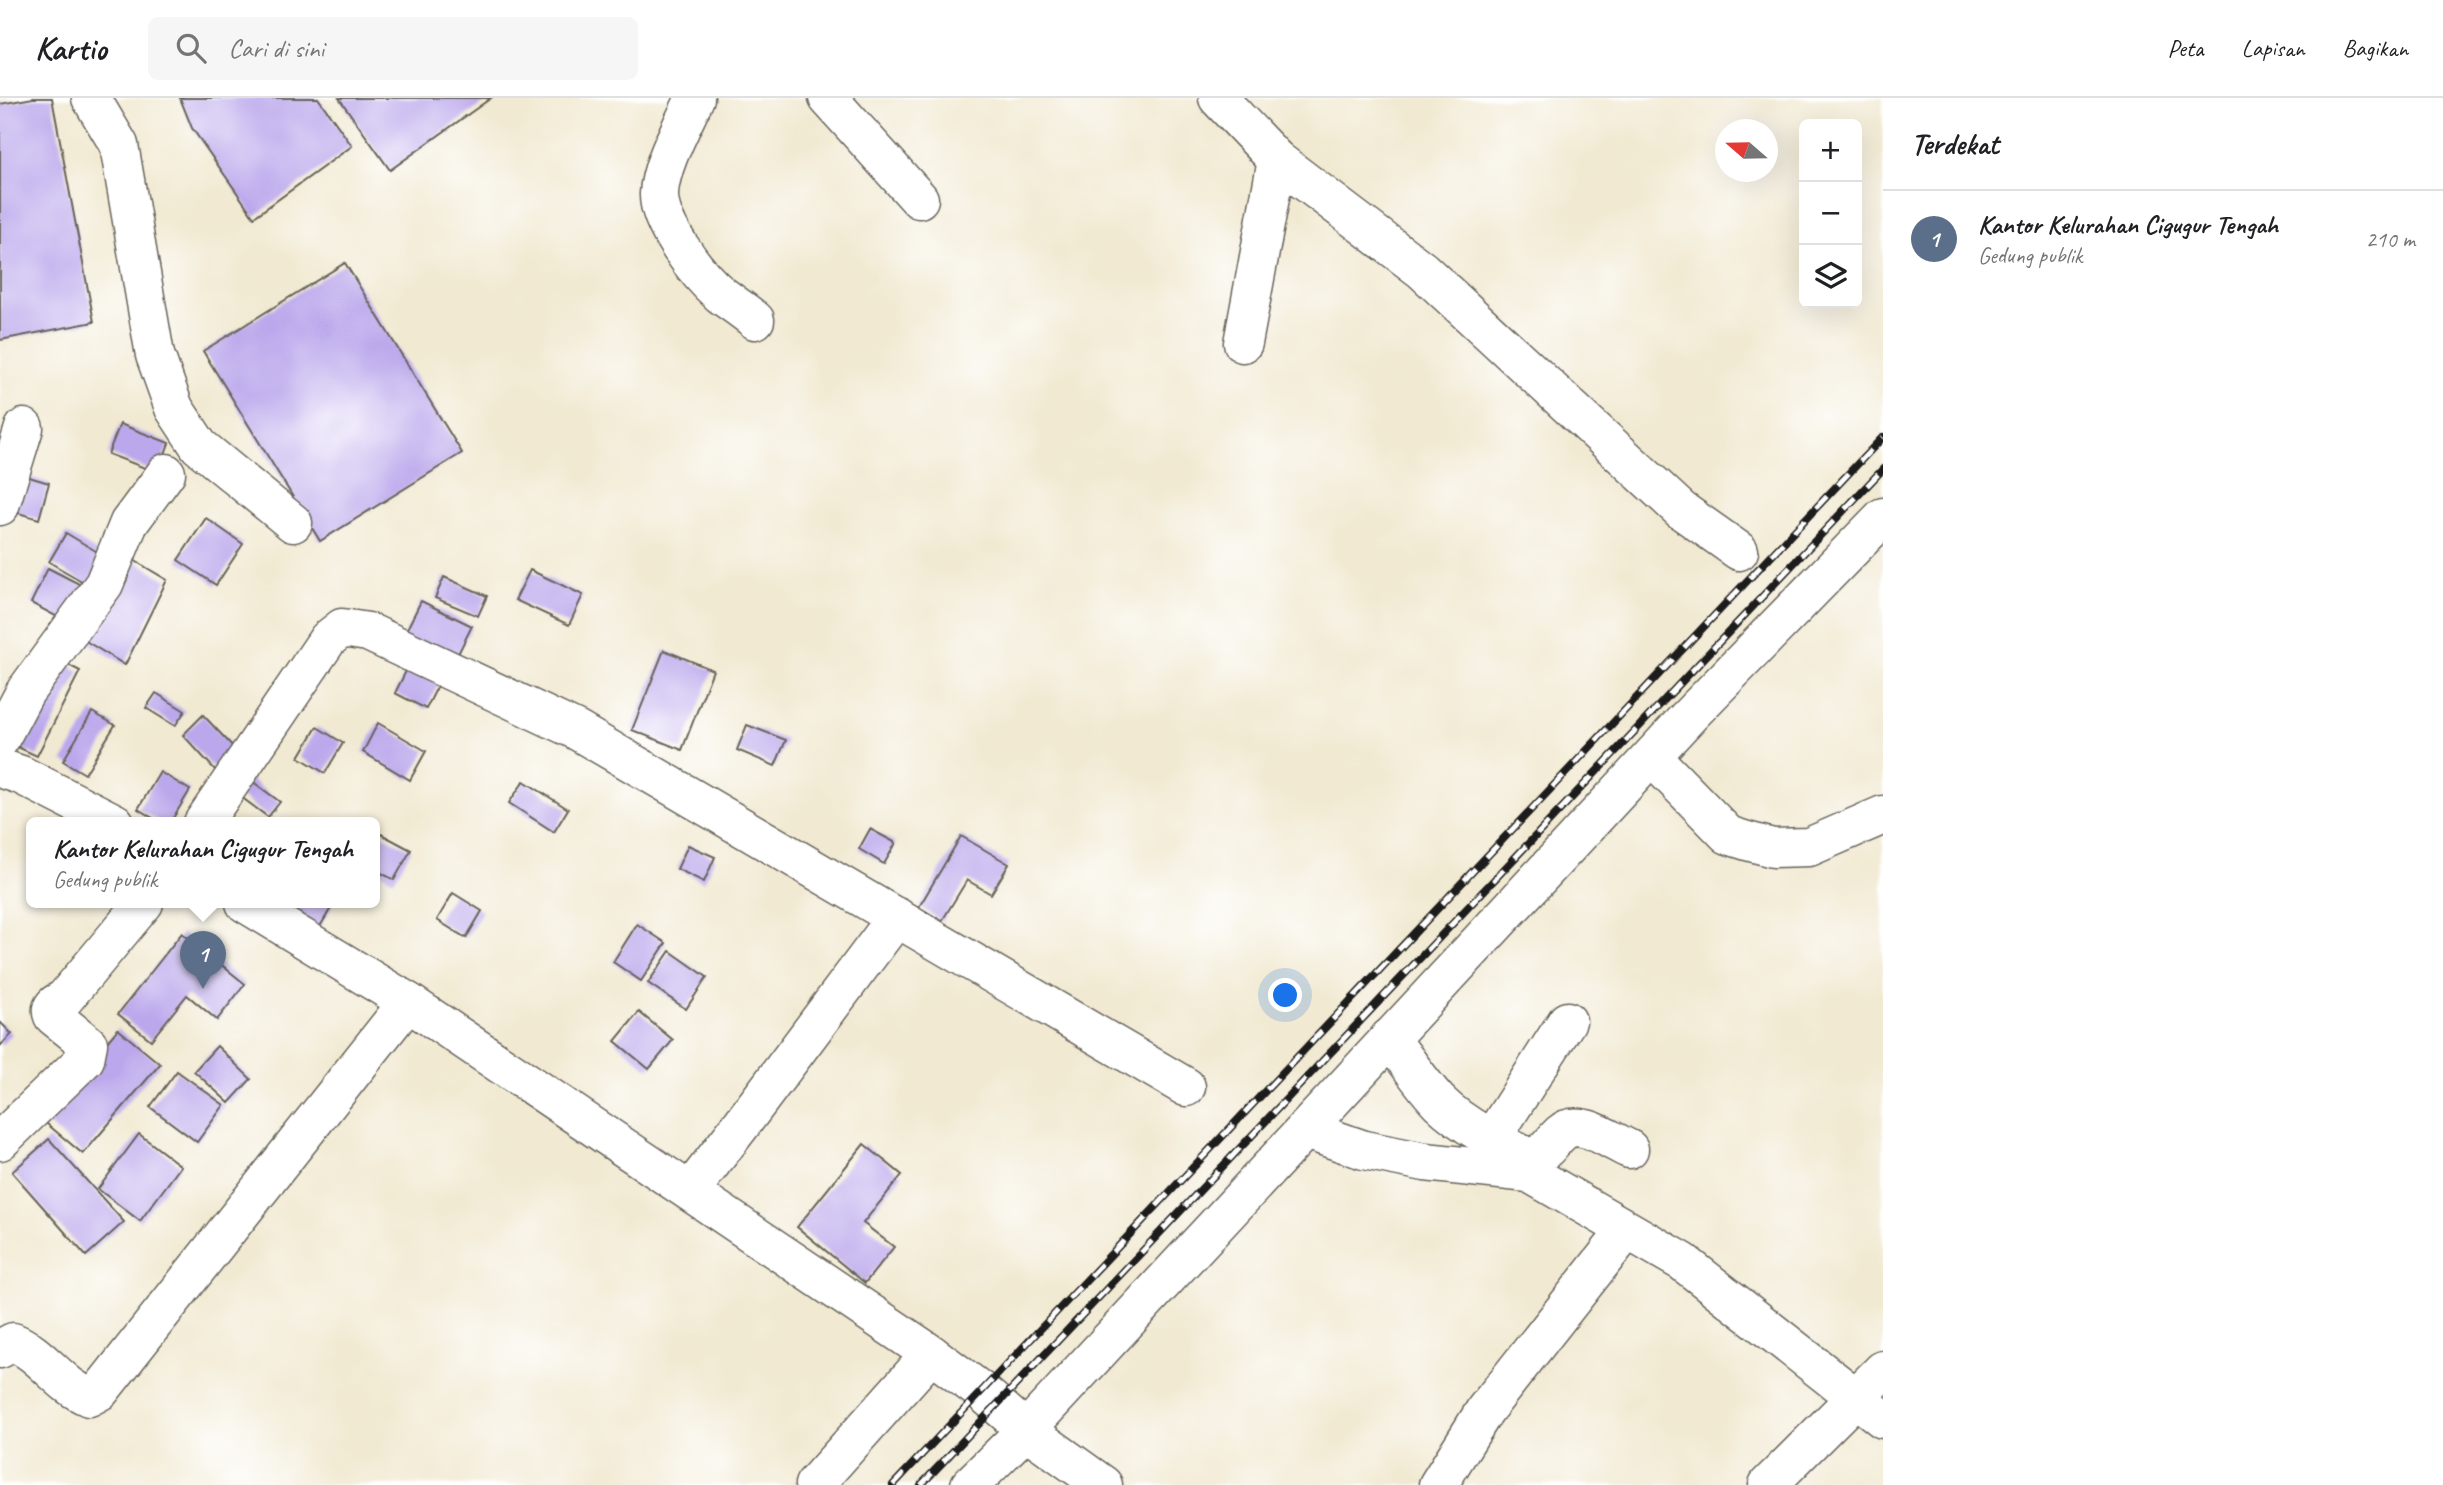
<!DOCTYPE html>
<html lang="id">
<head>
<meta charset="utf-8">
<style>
	body { margin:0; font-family:Caveat,sans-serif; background:#f6f6f6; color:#202124 }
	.controls { position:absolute; right:21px; top:21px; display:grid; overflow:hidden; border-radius:10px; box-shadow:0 7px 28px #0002 }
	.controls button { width:63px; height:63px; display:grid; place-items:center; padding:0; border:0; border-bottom:2px solid #e0e0e0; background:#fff; color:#202124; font:35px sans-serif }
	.compass { position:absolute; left:1715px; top:21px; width:63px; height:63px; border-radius:50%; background:#fff; box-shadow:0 7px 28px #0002; rotate:290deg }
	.you { position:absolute; left:1286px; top:898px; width:24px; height:24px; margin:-18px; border:5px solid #fff; border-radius:50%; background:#1a73e8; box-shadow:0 0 0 10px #1a73e833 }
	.badge { display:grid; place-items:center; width:46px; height:46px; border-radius:50%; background:#db2777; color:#fff; font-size:23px; font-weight:700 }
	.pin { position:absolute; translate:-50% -58px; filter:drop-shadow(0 2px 4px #0008) }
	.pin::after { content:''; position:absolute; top:37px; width:24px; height:21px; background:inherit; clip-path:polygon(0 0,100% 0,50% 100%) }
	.popup { position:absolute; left:26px; top:719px; width:354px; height:91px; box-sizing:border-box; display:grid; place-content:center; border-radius:10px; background:#fff; filter:drop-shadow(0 2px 5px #0005); font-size:23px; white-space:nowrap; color:#757577 }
	.popup b { font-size:26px; color:#202124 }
	.popup::after { content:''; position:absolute; left:50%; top:100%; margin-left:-14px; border:14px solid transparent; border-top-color:#fff }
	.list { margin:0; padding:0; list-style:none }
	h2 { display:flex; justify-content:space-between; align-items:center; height:91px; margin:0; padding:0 28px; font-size:30px }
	h2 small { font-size:23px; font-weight:400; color:#757577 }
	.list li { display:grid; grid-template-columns:46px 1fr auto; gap:21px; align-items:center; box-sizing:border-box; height:98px; padding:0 28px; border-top:2px solid #e0e0e0 }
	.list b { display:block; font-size:26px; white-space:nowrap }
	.list p { margin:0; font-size:23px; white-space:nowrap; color:#757577 }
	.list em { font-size:23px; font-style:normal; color:#757577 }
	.icon { flex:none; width:38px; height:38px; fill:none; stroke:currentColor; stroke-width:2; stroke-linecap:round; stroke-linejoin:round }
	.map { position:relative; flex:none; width:1883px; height:1387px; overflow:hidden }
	header { display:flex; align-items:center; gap:42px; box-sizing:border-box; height:98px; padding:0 35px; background:#fff; border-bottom:2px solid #e0e0e0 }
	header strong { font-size:33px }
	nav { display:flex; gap:38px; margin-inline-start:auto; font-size:24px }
	.search { width:490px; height:63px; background:#f6f6f6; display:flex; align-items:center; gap:18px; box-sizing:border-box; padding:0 24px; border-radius:10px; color:#757577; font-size:26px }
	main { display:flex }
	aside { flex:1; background:#fff }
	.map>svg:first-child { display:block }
	.building { fill:#bba8ec }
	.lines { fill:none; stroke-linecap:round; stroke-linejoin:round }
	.minor-casing { stroke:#67645b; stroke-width:41 }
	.minor { stroke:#fff; stroke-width:38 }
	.rail-casing { stroke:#1c1c1c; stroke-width:8 }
	.rail { stroke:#fff; stroke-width:5; stroke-dasharray:16; stroke-linecap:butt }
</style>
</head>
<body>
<header>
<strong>Kartio</strong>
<div class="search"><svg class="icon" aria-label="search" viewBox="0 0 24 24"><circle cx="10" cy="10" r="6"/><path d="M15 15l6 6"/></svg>Cari di sini</div>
<nav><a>Peta</a><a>Lapisan</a><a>Bagikan</a></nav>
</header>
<main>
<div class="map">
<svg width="1883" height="1387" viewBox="0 0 1883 1387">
	<rect width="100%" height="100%" fill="#fff"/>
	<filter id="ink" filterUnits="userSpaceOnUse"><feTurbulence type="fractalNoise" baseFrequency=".0143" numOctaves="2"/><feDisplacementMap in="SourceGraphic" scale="14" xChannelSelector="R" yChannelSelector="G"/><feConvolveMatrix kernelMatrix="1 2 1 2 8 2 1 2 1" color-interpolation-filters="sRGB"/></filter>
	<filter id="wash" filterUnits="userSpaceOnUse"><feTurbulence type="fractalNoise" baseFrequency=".00686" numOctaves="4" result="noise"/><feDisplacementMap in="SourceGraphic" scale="28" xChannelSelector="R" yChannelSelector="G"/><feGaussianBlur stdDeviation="1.57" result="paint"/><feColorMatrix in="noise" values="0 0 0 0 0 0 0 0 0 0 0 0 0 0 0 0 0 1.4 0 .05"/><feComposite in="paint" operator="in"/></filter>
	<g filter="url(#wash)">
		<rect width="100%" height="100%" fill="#f1e9d1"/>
		<g id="blocks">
			<g class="building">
				<path d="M33,0h19l42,224 -94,18v-236z"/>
				<path d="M180,0h138l34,48 -98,71 -62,-89z"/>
				<path d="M339,0h152l-101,72z"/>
				<path d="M345,165l117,190 -142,88 -117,-190z"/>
				<path d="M120,326l49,19 -11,30 -50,-19z"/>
				<path d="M19,376l30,9 -10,36 -31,-9z"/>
				<path d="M206,420l37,26 -27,41 -38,-25z"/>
				<path d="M66,435l43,26 -17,28 -43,-25z"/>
				<path d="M132,461l35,21 -42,85 -41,-25z"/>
				<path d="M48,470l37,19 -18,35 -36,-19z"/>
				<path d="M530,472l53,25 -14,30 -54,-25z"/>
				<path d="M444,479l43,19 -9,20 -43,-18z"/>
				<path d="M421,503l51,25 -18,36 -51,-25z"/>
				<path d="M664,552l49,20 -31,80 -50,-20z"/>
				<path d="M55,560l25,13 -43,85 -26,-12z"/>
				<path d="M408,569l31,16 -13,26 -31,-16z"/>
				<path d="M156,595l29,18 -10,15 -29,-18z"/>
				<path d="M92,614l23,13 -30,49 -22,-13z"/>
				<path d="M203,617l35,37 -21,20 -34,-37z"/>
				<path d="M378,625l48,28 -16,29 -47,-28z"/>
				<path d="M747,627l39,15 -11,26 -38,-16z"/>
				<path d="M317,629l26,16 -18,30 -26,-16z"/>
				<path d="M160,674l30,18 -20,33h-9l-23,-14z"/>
				<path d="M244,677l36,27 -12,15 -35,-26z"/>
				<path d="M524,683l44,28 -14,23 -45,-29z"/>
				<path d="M870,731l26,14 -12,21 -25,-15z"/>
				<path d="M381,736l30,16 -17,30 -20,-11v-23z"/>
				<path d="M961,738l48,28 -18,30 -24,-14 -25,41 -23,-14z"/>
				<path d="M688,747l27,12 -11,25 -27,-13z"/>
				<path d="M453,795l29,18 -16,27 -29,-18z"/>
				<path d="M279,805h55l-16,27z"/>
				<path d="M637,826l29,19 -25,38 -28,-19z"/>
				<path d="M182,835l63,51 -28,36 -30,-25 -36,45 -33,-26z"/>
				<path d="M670,853l37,26 -21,32 -38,-26z"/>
				<path d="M639,914l34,28 -24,29 -34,-28z"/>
				<path d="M0,924l12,12 -12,12z"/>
				<path d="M118,931l42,35 -77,90 -42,-35z"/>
				<path d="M217,948l34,33 -22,24 -35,-32z"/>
				<path d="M177,973l47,34 -27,37 -47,-35z"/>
				<path d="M139,1036l42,32 -41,55 -42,-32z"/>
				<path d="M49,1041l75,83 -38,34 -74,-84z"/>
				<path d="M864,1046l38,31 -39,48 31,24 -29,36 -68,-56z"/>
			</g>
		</g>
	</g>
	<g filter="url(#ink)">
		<use href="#blocks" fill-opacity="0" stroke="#67645b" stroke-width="2"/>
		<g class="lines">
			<defs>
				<g id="minor">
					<path d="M91,0l28,47 36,210 19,53 25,38 94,77"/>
					<path d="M695,0c-12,27 -35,67 -36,96 -1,30 39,81 61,100 12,9 24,17 35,26"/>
					<path d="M828,0l91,101"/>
					<path d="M1218,0l59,62 145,110 259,240 58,41"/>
					<path d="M1243,245l34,-183"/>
					<path d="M0,408l24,-78"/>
					<path d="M0,641l25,-47 79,-108 25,-61 37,-50"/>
					<path d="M1652,659l76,78 19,6 26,7 36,-1 74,-32"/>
					<path d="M0,670l21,7 94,48"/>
					<path d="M203,725l125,-184 14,-11 26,4 208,98 610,357"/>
					<path d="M245,805l163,99 523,352 50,37 45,39 77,55"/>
					<path d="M1389,940c17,21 32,45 50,64 23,23 63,44 92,56 19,-8 17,-13 30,-25 18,-16 50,8 68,16"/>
					<path d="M1306,1032l58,20 61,12 104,11 154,89 200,157"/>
					<path d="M1492,1040l75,-117"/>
					<path d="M0,1043l85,-82 3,-15 -35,-28c-4,-10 3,-13 11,-17l80,-96"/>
					<path d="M690,1093l51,-66 156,-208"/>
					<path d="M0,1251l13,-7c30,12 46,43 76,55l11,-6 308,-389"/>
					<path d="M814,1387l117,-131"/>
					<path d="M970,1387l56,-55 663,-714 194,-199"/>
					<path d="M1438,1387l47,-75 141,-179"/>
					<path d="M1768,1387l115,-115"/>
				</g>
			</defs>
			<use href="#minor" class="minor-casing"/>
			<use href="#minor" class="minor"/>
			<defs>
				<g id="rail">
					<path d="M893,1387l990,-1048"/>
					<path d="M921,1387l962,-1016"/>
				</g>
			</defs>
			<use href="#rail" class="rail-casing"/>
			<use href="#rail" class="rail"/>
		</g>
	</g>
</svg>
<div class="controls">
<button>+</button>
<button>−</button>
<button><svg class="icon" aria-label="layers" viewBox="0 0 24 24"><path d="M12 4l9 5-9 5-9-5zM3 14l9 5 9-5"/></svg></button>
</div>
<svg class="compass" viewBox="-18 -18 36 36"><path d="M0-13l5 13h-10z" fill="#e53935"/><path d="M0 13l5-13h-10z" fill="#757577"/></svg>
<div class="you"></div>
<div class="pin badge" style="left:203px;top:891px;background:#5c6f8a">1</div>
<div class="popup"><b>Kantor Kelurahan Cigugur Tengah</b>Gedung publik</div>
</div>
<aside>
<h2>Terdekat<small></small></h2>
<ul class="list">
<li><span class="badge" style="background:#5c6f8a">1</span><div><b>Kantor Kelurahan Cigugur Tengah</b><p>Gedung publik</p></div><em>210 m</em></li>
</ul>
</aside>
</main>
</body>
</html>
